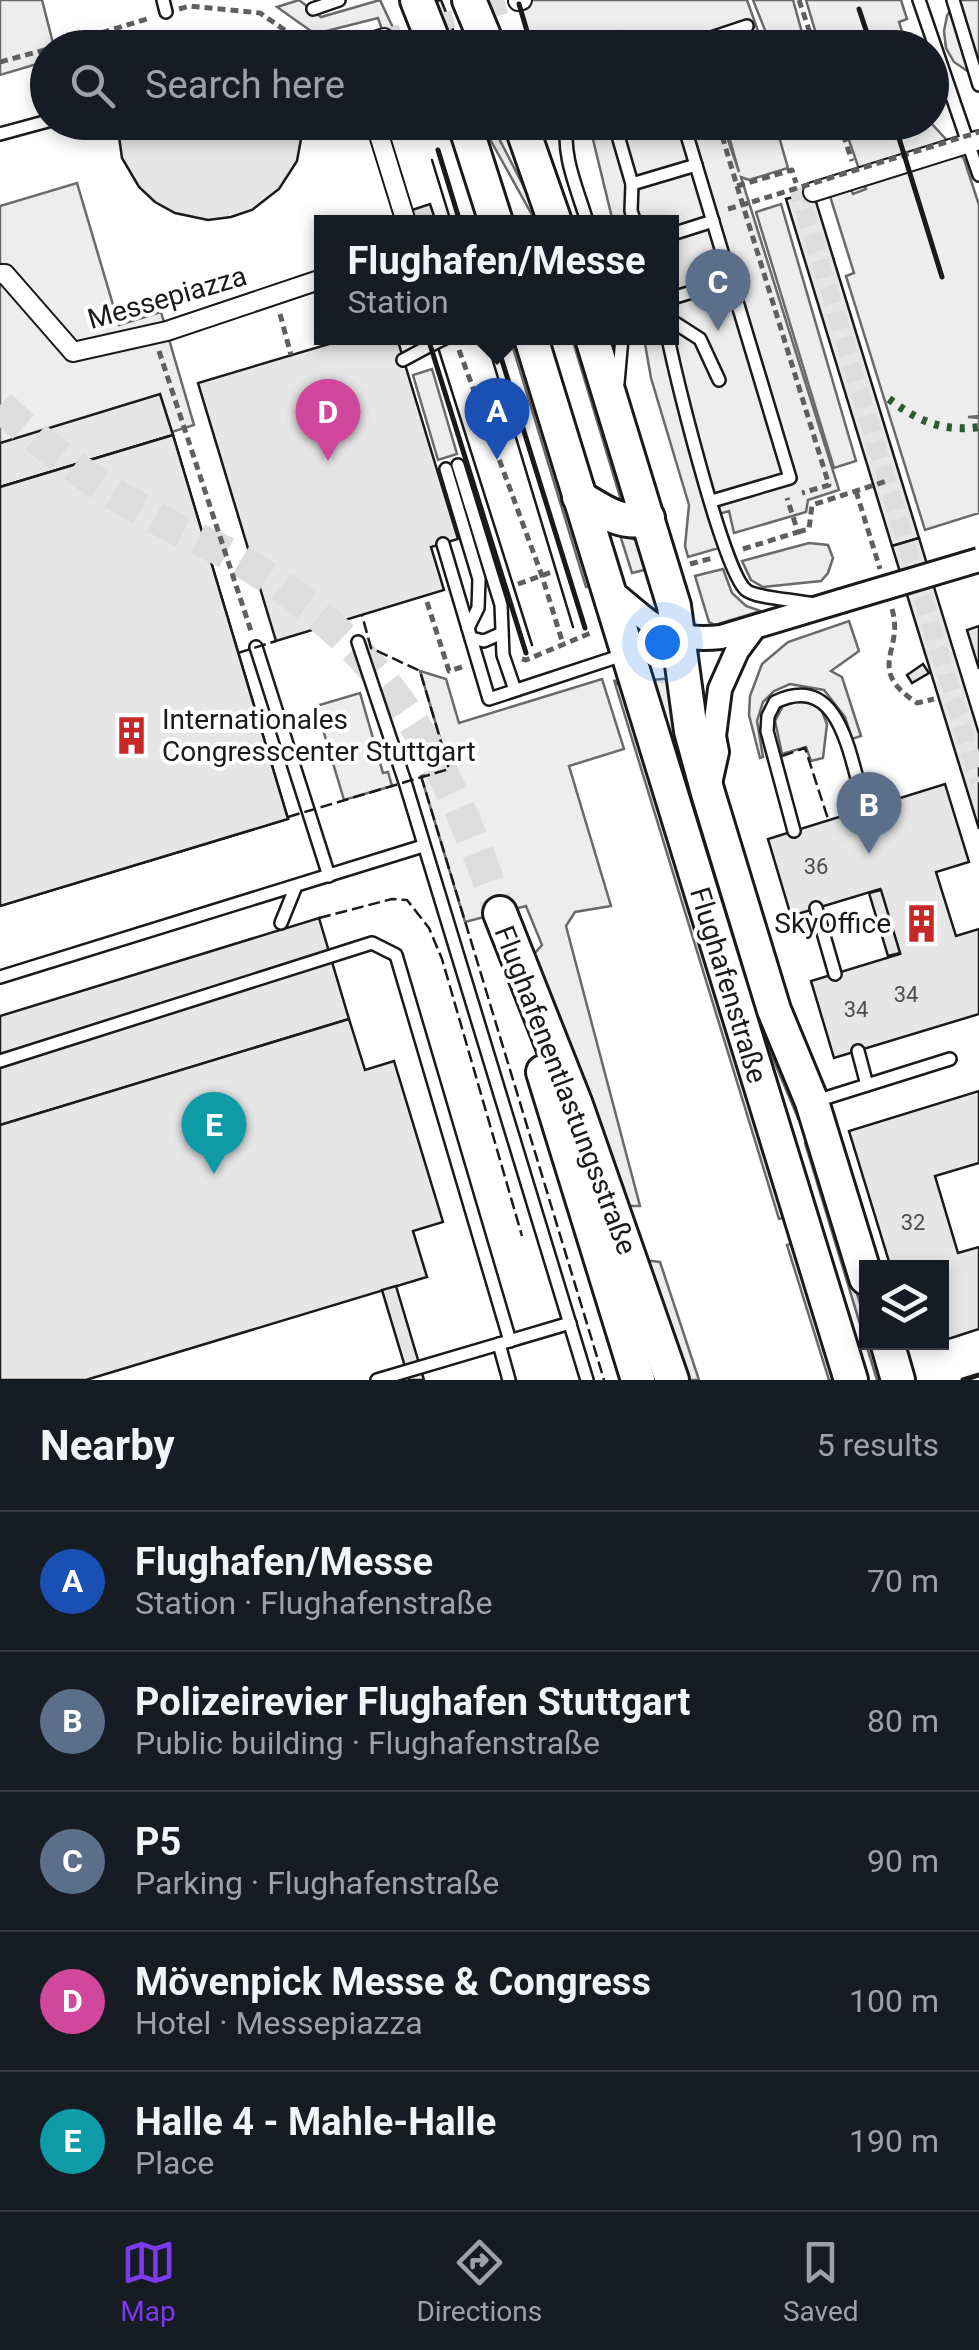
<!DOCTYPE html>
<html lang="en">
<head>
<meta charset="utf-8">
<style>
	body { margin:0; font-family:Roboto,sans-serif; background:#20242c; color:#f1f3f6 }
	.controls { position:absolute; right:30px; bottom:30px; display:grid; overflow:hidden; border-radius:0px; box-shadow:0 5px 15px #0003 }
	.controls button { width:90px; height:90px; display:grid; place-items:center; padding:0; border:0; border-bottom:2px solid #363941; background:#171b24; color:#f1f3f6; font:50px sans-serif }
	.you { position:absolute; left:662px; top:642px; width:35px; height:35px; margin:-25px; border:8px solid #fff; border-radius:50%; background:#1a73e8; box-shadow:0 0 0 15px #1a73e833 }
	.badge { display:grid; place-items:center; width:65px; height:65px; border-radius:50%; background:#7c3aed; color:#fff; font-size:32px; font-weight:700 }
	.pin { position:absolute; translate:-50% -82px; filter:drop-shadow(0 2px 5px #0008) }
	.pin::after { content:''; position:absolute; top:52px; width:35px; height:30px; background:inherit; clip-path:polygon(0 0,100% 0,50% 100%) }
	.popup { position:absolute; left:314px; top:215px; width:365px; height:130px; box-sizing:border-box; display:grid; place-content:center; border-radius:0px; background:#171b24; filter:drop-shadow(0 2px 8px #0005); font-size:32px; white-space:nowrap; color:#9ea1a6 }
	.popup b { font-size:38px; color:#f1f3f6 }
	.popup::after { content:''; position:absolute; left:50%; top:100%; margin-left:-20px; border:20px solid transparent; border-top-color:#171b24 }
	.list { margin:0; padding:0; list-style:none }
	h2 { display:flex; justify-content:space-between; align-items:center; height:130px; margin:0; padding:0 40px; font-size:42px }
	h2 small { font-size:32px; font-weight:400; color:#9ea1a6 }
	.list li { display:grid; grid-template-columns:65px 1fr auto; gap:30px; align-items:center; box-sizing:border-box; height:140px; padding:0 40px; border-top:2px solid #363941 }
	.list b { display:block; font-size:38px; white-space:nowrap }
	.list p { margin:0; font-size:32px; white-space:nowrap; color:#9ea1a6 }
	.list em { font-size:32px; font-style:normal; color:#9ea1a6 }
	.icon { flex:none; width:55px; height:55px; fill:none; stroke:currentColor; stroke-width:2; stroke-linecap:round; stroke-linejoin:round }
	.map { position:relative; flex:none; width:979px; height:1380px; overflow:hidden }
	.search { position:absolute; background:#171b24; box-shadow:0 5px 15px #0003; left:30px; right:30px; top:30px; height:110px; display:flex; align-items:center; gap:25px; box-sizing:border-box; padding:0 35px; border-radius:55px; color:#9ea1a6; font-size:38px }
	.sheet { height:830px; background:#171b24 }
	nav { display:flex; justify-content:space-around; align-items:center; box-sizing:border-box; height:140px; border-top:2px solid #363941; background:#171b24; font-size:28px; color:#9ea1a6 }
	nav a { display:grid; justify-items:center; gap:5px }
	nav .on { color:#7c3aed }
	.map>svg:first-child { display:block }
	.built { fill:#ededed; stroke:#6a6a6a; stroke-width:2.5 }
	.building { fill:#e6e6e6; stroke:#1a1a1a; stroke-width:2.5 }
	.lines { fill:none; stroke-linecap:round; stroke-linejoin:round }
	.pedestrian-tunnel { stroke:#ddd; stroke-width:18; stroke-dasharray:18 9; stroke-linecap:butt }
	.secondary-tunnel { stroke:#ddd; stroke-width:32; stroke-dasharray:32 16; stroke-linecap:butt }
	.service-casing { stroke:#1a1a1a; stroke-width:16 }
	.pedestrian-casing { stroke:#1a1a1a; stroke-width:22 }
	.minor-casing { stroke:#1a1a1a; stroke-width:28 }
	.secondary-casing { stroke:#1a1a1a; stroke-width:38 }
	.path { stroke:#5f5f5f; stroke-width:5; stroke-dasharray:8 5; stroke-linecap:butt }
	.service { stroke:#fff; stroke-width:11 }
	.pedestrian { stroke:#fff; stroke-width:18 }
	.minor { stroke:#fff; stroke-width:22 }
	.secondary { stroke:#fff; stroke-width:32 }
	.tram { stroke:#1a1a1a; stroke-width:2.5 }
	.service-bridge-casing { stroke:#1a1a1a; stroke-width:16; stroke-linecap:butt }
	.minor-bridge-casing { stroke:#1a1a1a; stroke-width:28; stroke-linecap:butt }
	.path-bridge { stroke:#5f5f5f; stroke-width:5; stroke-dasharray:8 5; stroke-linecap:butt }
	.service-bridge { stroke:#fff; stroke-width:11 }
	.minor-bridge { stroke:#fff; stroke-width:22 }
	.hedge { stroke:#2b5a34; stroke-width:8; stroke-dasharray:5 8; stroke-linecap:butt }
	.fence { stroke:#1a1a1a; stroke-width:2.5; stroke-dasharray:12 5; stroke-linecap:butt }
	.wall { stroke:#1a1a1a; stroke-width:5 }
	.labels { text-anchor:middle; stroke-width:8; stroke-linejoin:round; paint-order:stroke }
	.number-label { font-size:22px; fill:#4d4d4d }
	.street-label { font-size:28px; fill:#1a1a1a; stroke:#fff }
	.poi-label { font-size:28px; fill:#1a1a1a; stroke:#fff; text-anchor:start }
</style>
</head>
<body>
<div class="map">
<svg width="979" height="1380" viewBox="0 0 979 1380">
	<rect width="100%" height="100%" fill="#fff"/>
	<g class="built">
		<path d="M0,0h42l12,47 -6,1 -1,13 -47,14z"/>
		<path d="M299,0l22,17 59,-17 22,47h-14l-10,-29 -63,16 -38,-27z"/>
		<path d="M518,0h229l11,31 -12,16h-167l45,-16 -52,16h-42z"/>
		<path d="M753,0h40l13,47h-55l14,-17z"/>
		<path d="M806,0h95l6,19 -8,3 8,25h-87z"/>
		<path d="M956,0h23v79l-25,-17 -8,-14 -2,-17 3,-15z"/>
		<path d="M481,123h10l51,99h-6z"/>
		<path d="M589,123h149l2,4 -15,4 14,41 -11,-39 13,-5 -1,-5h35l13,45 -39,12 -8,-3 98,313 -31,10 -2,12 -72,21 -5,-22 -21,6 11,31 -31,9 -3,-11 4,-41 -38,-127 -7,-40h28v-116h-59z"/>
		<path d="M843,123h88l33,36 15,46v211l-11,1 11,1v95l-54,17 -79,-254 8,-3 -24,-77 21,-7 2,5 13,-5z"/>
		<path d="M77,183l42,142 42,-13 33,113 -194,62v-281z"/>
		<path d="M781,204l75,257 -22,7 -78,-256z"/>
		<path d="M510,338h7l76,247 -7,2z"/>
		<path d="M572,338h6l49,161 -6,1z"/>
		<path d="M432,369l25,85 -19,6 -25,-85z"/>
		<path d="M620,535l20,6 8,28 -16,4z"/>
		<path d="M809,543l19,2 5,13 -5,15 -7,8 -58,6 -12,-7 -9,-19z"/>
		<path d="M723,569l9,24 14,13 15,5 -46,14 -6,-3 -14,-46z"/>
		<path d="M849,621l10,30 -28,20 11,6 19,59 -9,3 -7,-22 -21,-27 -34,-6 -16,7 -11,11 -6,19 6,36 -3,1 -11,-43 1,-19 12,-32 26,-22z"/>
		<path d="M420,671l26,8 13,44 143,-44 22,70 -55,17 42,140 -36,6 -9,14 74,280h-10l-9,-7 -87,-245 8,-9 -16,-39 -61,16 -44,-146 28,-8z"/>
		<path d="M672,678l130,436 -4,4 -43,-102 -104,-336z"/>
		<path d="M614,680l13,13 159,524 -7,2z"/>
		<path d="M360,693l23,80 5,-1 4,14 -48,14 -28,-94z"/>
		<path d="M795,701h12l14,8 6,15 -4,34 -12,3 -5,-14 -24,7 -7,-33 8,-15z"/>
		<path d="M809,1136l57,187v19l7,1 11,37h-7l-72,-237z"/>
		<path d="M793,1243l43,137h-7l-42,-135z"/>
		<path d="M643,1260l17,2 39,118h-14z"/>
	</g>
	<g class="building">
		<path d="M441,0l14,35 -5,1 -14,-35z"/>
		<path d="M211,32l23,3 27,13h-102l19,-10z"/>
		<path d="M117,122h186v6l-6,33 -18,28 -27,21 -21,7 -23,3 -33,-7 -20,-11 -16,-15 -17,-29z"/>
		<path d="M813,192l106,346 -27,8 -106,-347z"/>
		<path d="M430,204l6,18h-24l-3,-11z"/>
		<path d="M349,338h48l61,201 -27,8 13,43 -168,51 -78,-258z"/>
		<path d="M160,394l13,41 -173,52v-44z"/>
		<path d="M173,435l115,384 -288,87v-419z"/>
		<path d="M173,435l115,384 -288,87v-419z"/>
		<path d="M919,538l60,196v95l-87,-283z"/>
		<path d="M979,626v43l-12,-39z"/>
		<path d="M923,664l6,9 -17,10 -5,-8z"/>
		<path d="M945,784l24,78 -33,10 20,64 23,-7v85l-145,44 -23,-77 89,-27 -20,-65 -89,27 -23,-77z"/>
		<path d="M881,890l19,63 -12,3 -19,-63z"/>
		<path d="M319,918l30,101 -349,106v-109z"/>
		<path d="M349,1019l16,51 29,-9 49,161 -30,9 14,46 -341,103h-86v-255z"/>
		<path d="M979,1091v72l-44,13 23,77 21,-6v82l-37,12v-73h-51l-42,-137z"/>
		<path d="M396,1286l28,94h-15l-27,-90z"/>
	</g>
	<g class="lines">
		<g class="pedestrian-tunnel">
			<path d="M384,38l134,-37"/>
			<path d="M813,192l-13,4 179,586"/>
		</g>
		<path class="secondary-tunnel" d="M0,405c48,48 107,87 167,119 24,13 51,23 74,37 149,88 204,195 259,352"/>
		<defs>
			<g id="service">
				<path d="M163,0l3,12"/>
				<path d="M919,0l60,175"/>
				<path d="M953,0l26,85"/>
				<path d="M313,9l26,-9"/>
				<path d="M681,48l66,-22"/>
				<path d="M568,122c-8,31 11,71 19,100"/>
				<path d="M614,122l18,62 -1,27 4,11"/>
				<path d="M683,122l107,356 -78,23"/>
				<path d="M0,134l48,-13"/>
				<path d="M632,184l64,-19"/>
				<path d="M672,234l41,-13"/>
				<path d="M672,298l59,-18"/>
				<path d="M672,321l28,18 19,41"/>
				<path d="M668,338c8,38 55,233 78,252 9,8 51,10 67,14"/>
				<path d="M403,360l26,-14"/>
				<path d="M618,383l4,-45"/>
				<path d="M458,465l43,140 2,50 12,35"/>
				<path d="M446,469l33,110 -1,29 -10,20"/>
				<path d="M443,544l46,155 137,-45"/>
				<path d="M471,638l13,3 18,-8"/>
				<path d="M358,642l47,140 182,598"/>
				<path d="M256,647l73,229"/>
				<path d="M794,831l-27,-100 1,-15 7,-14c66,-31 74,55 89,101"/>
				<path d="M816,908l19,66"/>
				<path d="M281,923l15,-37"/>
				<path d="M0,977l423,-131"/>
				<path d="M858,1051l9,34"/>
				<path d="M0,1061l372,-118 24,12 114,386"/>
				<path d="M816,1101l134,-42"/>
				<path d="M499,1344l10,36"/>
				<path d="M377,1380l193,-57"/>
			</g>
			<g id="pedestrian">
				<path d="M518,1l4,-1"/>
				<path d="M300,45l3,3"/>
				<path d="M353,48l31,-10"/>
				<path d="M375,122l31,100"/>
				<path d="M813,192l166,-52"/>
				<path d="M0,274h5l68,78 94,-21 155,-52"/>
			</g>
			<g id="minor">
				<path d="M609,589c42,33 53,54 112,48l120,-36"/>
				<path d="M709,788l8,-36 -3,-16 6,-47 17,-38 17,-23"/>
			</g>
			<g id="secondary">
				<path d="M417,0l19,48"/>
				<path d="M469,0l20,48"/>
				<path d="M464,122l32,100"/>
				<path d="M520,122l35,100"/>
				<path d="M531,338l320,1042"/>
				<path d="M592,338l82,268 17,125 17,62 66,217 38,92 54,176"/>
				<path d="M579,497c22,13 44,30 69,21"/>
				<path d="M500,913l76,192 96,275"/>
				<path d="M543,1072l95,308"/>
				<path d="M887,1342l11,38"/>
			</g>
		</defs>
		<use href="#service" class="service-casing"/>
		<use href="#pedestrian" class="pedestrian-casing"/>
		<use href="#minor" class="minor-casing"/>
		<use href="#secondary" class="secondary-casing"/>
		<g class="path">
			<path d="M799,0l16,48"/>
			<path d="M179,9l11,-3 70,7 26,18"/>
			<path d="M52,48l98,-30"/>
			<path d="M0,62l48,-13"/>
			<path d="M402,122h2"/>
			<path d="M733,122l1,4 -14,3 17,57 55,-16 4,13"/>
			<path d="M839,122l13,39"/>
			<path d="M737,186l92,299 -27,8"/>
			<path d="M728,209l24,-7"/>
			<path d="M280,314l11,41"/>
			<path d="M459,350l83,226 21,68"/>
			<path d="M159,351l92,280"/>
			<path d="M856,491l24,78"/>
			<path d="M798,532l11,-3 3,-24 75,-24"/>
			<path d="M743,549l55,-17 -11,-34"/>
			<path d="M690,564l23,-6"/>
			<path d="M518,584l34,-12"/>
			<path d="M427,602l22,69 13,-4"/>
			<path d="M892,609c13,42 -28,59 25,94l17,-4"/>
			<path d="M522,659l4,1 67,-28"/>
			<path d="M841,932l48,-15"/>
		</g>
		<use href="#service" class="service"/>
		<use href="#pedestrian" class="pedestrian"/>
		<use href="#minor" class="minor"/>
		<use href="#secondary" class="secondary"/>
		<g class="tram">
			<path d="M432,160l19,62"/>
			<path d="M435,338l97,307"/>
			<path d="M486,338l87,289"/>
		</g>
		<defs>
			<path id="service-bridge" d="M429,346l16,-8"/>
			<path id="minor-bridge" d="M841,601l138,-41"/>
		</defs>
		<use href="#service-bridge" class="service-bridge-casing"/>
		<use href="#minor-bridge" class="minor-bridge-casing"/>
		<path class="path-bridge" d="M752,202l227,-70"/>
		<use href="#service-bridge" class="service-bridge"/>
		<use href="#minor-bridge" class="minor-bridge"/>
		<path class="hedge" d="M889,399c29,22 53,33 90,28"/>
		<g class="fence">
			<path d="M238,653l38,-12"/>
			<path d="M782,756l23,-8 23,71"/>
			<path d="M421,776l183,604"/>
			<path d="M288,817l161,-48 -29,-98 -49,-23 -9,-33"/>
			<path d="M319,918l73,-19 15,1 22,28 13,31 80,277"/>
		</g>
		<g class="wall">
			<path d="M519,4l13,44"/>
			<path d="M859,9l7,21"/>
			<path d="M894,122l48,155"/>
			<path d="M438,150l22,72"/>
			<path d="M428,338l98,315"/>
			<path d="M495,338l90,290"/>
			<path d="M963,1380l16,-5"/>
		</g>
	</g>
	<defs>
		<symbol id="building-bare" viewBox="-9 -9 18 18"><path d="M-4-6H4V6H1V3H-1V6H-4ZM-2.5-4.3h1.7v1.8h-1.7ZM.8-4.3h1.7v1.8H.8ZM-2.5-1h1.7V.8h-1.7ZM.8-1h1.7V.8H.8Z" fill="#c62828" stroke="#fff" stroke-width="2.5" paint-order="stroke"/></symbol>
	</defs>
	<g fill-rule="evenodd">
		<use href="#building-bare" x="104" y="708" width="55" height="55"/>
		<use href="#building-bare" x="894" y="896" width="55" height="55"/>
	</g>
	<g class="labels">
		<g class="number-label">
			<text x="816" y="874">36</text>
			<text x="906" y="1002">34</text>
			<text x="856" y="1017">34</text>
			<text x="913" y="1230">32</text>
		</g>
		<g class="street-label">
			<text transform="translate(167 297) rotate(-16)" y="10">Messepiazza</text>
			<text transform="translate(729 985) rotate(73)" y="10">Flughafenstraße</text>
			<text transform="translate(566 1090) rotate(69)" y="10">Flughafenentlastungsstraße</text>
		</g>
		<g class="poi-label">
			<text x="162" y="729">Internationales<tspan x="162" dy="32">Congresscenter Stuttgart</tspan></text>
			<text x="891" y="933" text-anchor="end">SkyOffice</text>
		</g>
	</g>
</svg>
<div class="controls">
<button><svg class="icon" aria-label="layers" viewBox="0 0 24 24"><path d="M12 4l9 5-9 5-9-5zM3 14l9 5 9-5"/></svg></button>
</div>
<div class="you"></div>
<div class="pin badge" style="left:497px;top:460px;background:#1a4fb4">A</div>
<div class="popup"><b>Flughafen/Messe</b>Station</div>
<div class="pin badge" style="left:869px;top:854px;background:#5c6f8a">B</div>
<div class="pin badge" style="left:718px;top:331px;background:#5c6f8a">C</div>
<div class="pin badge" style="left:328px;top:461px;background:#d1479c">D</div>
<div class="pin badge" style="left:214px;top:1174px;background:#0f9aa8">E</div>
<div class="search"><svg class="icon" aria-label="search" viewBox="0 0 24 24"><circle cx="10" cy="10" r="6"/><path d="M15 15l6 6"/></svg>Search here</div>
</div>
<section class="sheet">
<h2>Nearby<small>5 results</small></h2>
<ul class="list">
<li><span class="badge" style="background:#1a4fb4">A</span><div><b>Flughafen/Messe</b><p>Station · Flughafenstraße</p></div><em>70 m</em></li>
<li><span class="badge" style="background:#5c6f8a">B</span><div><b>Polizeirevier Flughafen Stuttgart</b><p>Public building · Flughafenstraße</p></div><em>80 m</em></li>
<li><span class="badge" style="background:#5c6f8a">C</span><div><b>P5</b><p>Parking · Flughafenstraße</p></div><em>90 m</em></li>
<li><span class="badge" style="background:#d1479c">D</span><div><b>Mövenpick Messe &amp; Congress</b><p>Hotel · Messepiazza</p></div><em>100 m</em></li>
<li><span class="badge" style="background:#0f9aa8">E</span><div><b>Halle 4 - Mahle-Halle</b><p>Place</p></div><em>190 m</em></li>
</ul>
</section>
<nav>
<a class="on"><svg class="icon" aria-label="map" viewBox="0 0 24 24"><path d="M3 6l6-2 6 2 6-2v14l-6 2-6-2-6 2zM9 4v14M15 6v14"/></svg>Map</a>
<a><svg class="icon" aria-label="directions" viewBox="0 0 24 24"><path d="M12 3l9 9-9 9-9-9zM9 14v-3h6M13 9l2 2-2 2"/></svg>Directions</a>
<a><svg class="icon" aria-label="saved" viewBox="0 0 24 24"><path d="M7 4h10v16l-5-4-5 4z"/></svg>Saved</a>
</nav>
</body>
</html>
